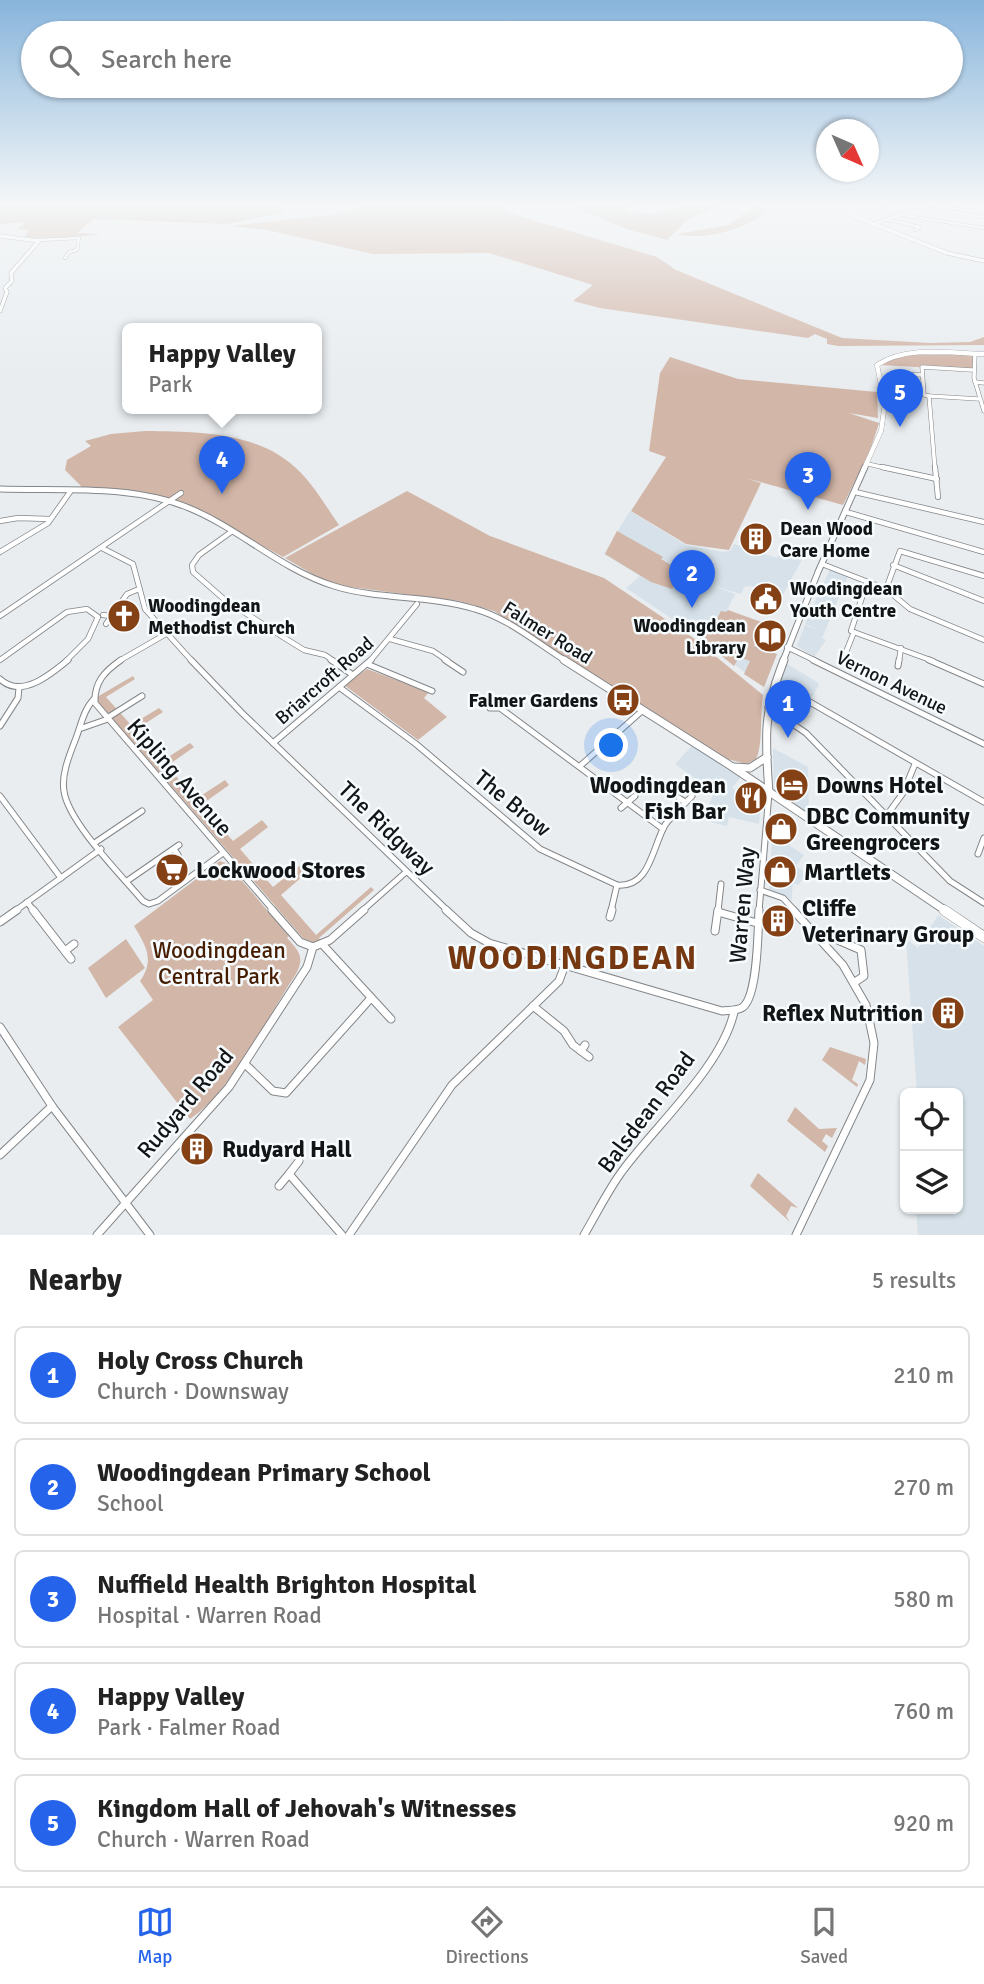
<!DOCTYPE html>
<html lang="en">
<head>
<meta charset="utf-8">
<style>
	body { margin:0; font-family:Signika,sans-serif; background:#f2f2f2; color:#222 }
	.controls { position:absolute; right:21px; bottom:21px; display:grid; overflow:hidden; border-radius:10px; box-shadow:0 2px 5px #0004 }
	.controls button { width:63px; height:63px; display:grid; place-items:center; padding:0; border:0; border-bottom:2px solid #e0e0e0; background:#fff; color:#222; font:35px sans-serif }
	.compass { position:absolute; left:816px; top:119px; width:63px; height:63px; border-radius:50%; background:#fff; box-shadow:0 2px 5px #0004; rotate:135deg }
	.you { position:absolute; left:612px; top:746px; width:24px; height:24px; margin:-18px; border:5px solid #fff; border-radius:50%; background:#1a73e8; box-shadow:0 0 0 10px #1a73e833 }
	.badge { display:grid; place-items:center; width:46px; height:46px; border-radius:50%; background:#2563eb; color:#fff; font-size:23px; font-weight:700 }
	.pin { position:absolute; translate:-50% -58px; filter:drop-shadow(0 2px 4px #0008) }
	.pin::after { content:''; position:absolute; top:37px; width:24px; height:21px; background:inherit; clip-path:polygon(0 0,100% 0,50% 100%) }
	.popup { position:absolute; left:122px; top:323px; width:200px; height:91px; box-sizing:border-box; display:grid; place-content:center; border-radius:10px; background:#fff; filter:drop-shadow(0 2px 5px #0005); font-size:23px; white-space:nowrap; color:#767676 }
	.popup b { font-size:26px; color:#222 }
	.popup::after { content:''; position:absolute; left:50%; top:100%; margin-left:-14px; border:14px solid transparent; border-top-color:#fff }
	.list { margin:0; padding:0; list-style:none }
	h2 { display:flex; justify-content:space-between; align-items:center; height:91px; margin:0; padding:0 28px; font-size:30px }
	h2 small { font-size:23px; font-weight:400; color:#767676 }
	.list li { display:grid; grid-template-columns:46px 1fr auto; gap:21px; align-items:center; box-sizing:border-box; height:98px; margin:0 14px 14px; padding:0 14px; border:2px solid #e0e0e0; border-radius:10px }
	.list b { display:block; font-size:26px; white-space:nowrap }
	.list p { margin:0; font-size:23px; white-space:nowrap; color:#767676 }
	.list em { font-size:23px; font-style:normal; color:#767676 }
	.icon { flex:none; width:38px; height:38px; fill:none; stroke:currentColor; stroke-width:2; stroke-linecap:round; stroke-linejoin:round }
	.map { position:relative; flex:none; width:984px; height:1235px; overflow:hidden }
	.search { position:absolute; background:#fff; box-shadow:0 2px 5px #0004; left:21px; right:21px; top:21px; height:77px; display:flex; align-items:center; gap:18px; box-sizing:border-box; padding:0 24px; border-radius:38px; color:#767676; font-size:26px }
	.sheet { height:651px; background:#fff }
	nav { display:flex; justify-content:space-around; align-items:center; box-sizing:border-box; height:98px; border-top:2px solid #e0e0e0; background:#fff; font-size:19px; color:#767676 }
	nav a { display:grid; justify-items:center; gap:4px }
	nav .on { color:#2563eb }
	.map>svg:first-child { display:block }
	.built { fill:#d6e1e9 }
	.green { fill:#d2b6a8 }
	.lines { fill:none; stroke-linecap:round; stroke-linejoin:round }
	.street-far4-casing { stroke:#838689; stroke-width:3.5 }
	.street-far3-casing { stroke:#838689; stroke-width:4.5 }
	.street-far2-casing { stroke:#838689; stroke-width:6 }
	.street-far1-casing { stroke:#838689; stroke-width:7 }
	.street-casing { stroke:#838689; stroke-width:9 }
	.secondary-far4-casing { stroke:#838689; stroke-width:4.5 }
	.secondary-far3-casing { stroke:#838689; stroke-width:5 }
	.secondary-far2-casing { stroke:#838689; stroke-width:7 }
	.secondary-far1-casing { stroke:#838689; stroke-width:9 }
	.secondary-casing { stroke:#838689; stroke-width:11 }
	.street-far4 { stroke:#fff; stroke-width:2.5 }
	.street-far3 { stroke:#fff; stroke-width:3.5 }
	.street-far2 { stroke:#fff; stroke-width:4.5 }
	.street-far1 { stroke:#fff; stroke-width:5 }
	.street { stroke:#fff; stroke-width:7 }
	.secondary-far4 { stroke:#fff; stroke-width:3.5 }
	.secondary-far3 { stroke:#fff; stroke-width:4.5 }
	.secondary-far2 { stroke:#fff; stroke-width:5 }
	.secondary-far1 { stroke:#fff; stroke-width:7 }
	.secondary { stroke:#fff; stroke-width:10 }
	.labels { text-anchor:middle; stroke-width:5; stroke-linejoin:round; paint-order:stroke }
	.poi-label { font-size:19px; font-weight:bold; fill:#121415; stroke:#f6fbfe; text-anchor:start }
	.street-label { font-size:19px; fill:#121415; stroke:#f6fbfe }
	.near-street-label { font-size:23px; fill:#121415; stroke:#f6fbfe }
	.near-poi-label { font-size:23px; font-weight:bold; fill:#121415; stroke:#f6fbfe; text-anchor:start }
	.near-park-label { font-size:23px; fill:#471d02; stroke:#f6fbfe }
	.near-district-label { font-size:32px; font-weight:bold; letter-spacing:2px; fill:#763811; stroke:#f6fbfe }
</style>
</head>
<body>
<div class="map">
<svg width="984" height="1235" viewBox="0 0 984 1235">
	<rect width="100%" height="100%" fill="#e9edf0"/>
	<g class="built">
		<path d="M630,511l56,34 37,7 7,-1 4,-7 43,14 5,-9 22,7 -23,42 -30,-12 -7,1 -3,7 -30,-9 24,9 -8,16 37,13 -10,23 23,8 -13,33 -68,-52 -70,-47 14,-12 -36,-22z"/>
		<path d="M830,569l18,7 -26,62 4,2 -12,17 -17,-11 8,-21 16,6 -16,-7z"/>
		<path d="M787,664l30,18 2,3 -8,14 -31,-18z"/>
		<path d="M693,745l48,32 -9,11 8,6 9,-11 14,9 1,14 -3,1 -2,17 -30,-7 -2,9 -24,-6 11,-28 -39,-28z"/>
		<path d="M773,748l35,19 1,48 -35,-25z"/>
		<path d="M773,823l18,5 -1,18 14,9 -8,11 11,8 -9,11 -5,-2 -2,22 -10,-10 -12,-5z"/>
		<path d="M938,915l46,31v289h-66l-2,-26h42v-116h-41l-11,-154 12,9z"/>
	</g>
	<g class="green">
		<path d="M0,205h277l8,7 -58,12 -133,-5 -17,14 24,1 -33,4h-44l5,-8 -12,-1 10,-7 -27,2z"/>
		<path d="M370,205h133l4,3 -4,3 154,46 19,13 166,68 88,5 40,-1 14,-5v8l-146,1 -11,-2v-5l-12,-5 -7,4 -208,-30 -27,-7 20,-16 -104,-32 -116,1 -106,-24 -36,-4 98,-11z"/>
		<path d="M569,205h59l-2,3 3,4 26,2 31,-9h35l-34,15 -20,20 -40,-11z"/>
		<path d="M753,206l15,3c-18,20 -65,32 -91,25l52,-9z"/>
		<path d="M908,355h63l5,2 -4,13 -93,-5 4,-4z"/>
		<path d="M670,357l68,22 139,13 1,26 -29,-5 30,10 -9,28 -27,54 -97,-27 15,5 -32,67 -43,-6 -55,-33 35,-54 -17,-6 11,-78z"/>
		<path d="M145,431c54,1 115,0 155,41 15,15 27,36 39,53l-56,32 -79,-43 -43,-16 -75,-7 -21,-21 2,-10 24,-14 -6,-5 26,-7z"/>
		<path d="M407,491l83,45 114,42 88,59 71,58c-3,17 0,52 -7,64l-9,5 -20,-5 -233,-148 -35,-10 -117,-15 -16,-4 -41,-24z"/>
		<path d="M617,531l46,26 -2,2 21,13 -10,17 -21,-7 -46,-28z"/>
		<path d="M728,610l36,13 -10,23 23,8 -13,33 -20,-13 6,-13 -11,-4 -5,9 -37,-30 8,-3 7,-14 4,2 5,-10 5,1z"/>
		<path d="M367,669l62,23 -5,6 23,19 -29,23 -74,-55z"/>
		<path d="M133,676l2,3 -29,18 25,28 28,-17 4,4 -28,18 27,31 28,-18 4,4 -27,19 29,33 29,-19 4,5 -28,20 32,36 29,-21 6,7 -28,22 33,38 30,-24 7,7 -29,25 35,40 55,-48 3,3 -55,48 2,3 -9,1 -9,-4 -204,-235 -2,-6z"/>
		<path d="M220,861l8,3 61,72 -2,2c12,13 18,19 9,36 -28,42 -65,118 -106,145l-72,-92 35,-27 -13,-19c15,-21 6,-35 -6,-55z"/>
		<path d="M126,939l19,29 -39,30 -18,-30z"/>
		<path d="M830,1047l36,12 -1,6 -6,-4 -7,19 6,4 -1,3 -35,-27z"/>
		<path d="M795,1107l24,22 18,-1 -5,10 -6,-4 -4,7 6,5 -3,6 -38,-31z"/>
		<path d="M758,1173l40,35 -7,-2 -5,10 4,6 -40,-36z"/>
	</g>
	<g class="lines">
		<defs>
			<g id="street-far4">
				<path d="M866,205l41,11 77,12"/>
				<path d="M906,205l78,12"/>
				<path d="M934,205l42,7"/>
				<path d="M975,205l9,4"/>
				<path d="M889,220l31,7 -5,3"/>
				<path d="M873,224l27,-9"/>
				<path d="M39,240l40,-2 -2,12 -8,2 -4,6"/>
			</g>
			<g id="street-far3">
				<path d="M975,354l-1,24 10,33"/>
				<path d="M897,374l25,1"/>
				<path d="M975,382l9,1"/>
				<path d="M929,396l6,73"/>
				<path d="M929,396l-5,-1 -2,-28 50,3"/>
				<path d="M929,396l50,3"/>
				<path d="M868,464l22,5"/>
			</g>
			<g id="street-far2">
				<path d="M882,467l55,12"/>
				<path d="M935,467l3,30"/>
				<path d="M855,492l129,30"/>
				<path d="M846,512l138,40"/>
				<path d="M0,521l18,-3 32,1"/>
				<path d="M231,532l-32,23 -7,10 1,7 32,28 58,37 21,13 21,5 9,6"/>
				<path d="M102,548l31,16 12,45 47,52"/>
				<path d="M0,552l48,-29 22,-31"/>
				<path d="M822,564l64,25 24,20 74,31"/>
				<path d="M893,565l91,36"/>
				<path d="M867,582l-16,49 82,30"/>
				<path d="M886,589l14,-38 84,25"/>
				<path d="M103,615l8,1"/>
				<path d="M0,616l181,-123"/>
				<path d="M106,624l21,-30 12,-5"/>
				<path d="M390,639l43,12 15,10"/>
				<path d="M787,647l29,14"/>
				<path d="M844,657l10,-25"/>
				<path d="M0,660l67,-48 20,-3 11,8 -10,22 -22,22"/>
				<path d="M119,661l47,-27"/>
				<path d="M370,661l47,-57"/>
				<path d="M899,661l2,-13"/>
			</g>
			<g id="street-far1">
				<path d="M121,660c-16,11 -27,22 -26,43l179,208"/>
				<path d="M191,660l51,53 206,198"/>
				<path d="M331,660l22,15"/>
				<path d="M445,660l18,12"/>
				<path d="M813,660l171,84"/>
				<path d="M929,660l55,24"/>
				<path d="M367,664l65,27"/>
				<path d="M898,666l1,-6"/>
				<path d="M0,679c21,20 50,-4 68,-19"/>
				<path d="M775,682l209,120"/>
				<path d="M339,687l77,57 124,105 77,36c33,3 35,-37 48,-60 7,-10 19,-20 27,-29"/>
				<path d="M94,699c-10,10 -13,26 -18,39 -6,16 -15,36 -12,53 4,31 58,85 79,110l6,3 9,-3 65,-48"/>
				<path d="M768,707l38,26 144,148 34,22"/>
				<path d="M490,708h10l163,121"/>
				<path d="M107,718l35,-22"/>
				<path d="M0,726l18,-28 1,-10"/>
				<path d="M82,728l26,-9"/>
				<path d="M273,743l98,-83"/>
				<path d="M580,766l63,-56"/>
				<path d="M0,796l61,82"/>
				<path d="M679,798l6,4"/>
				<path d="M621,808l14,-12"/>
				<path d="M887,815l16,-22 12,-29"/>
				<path d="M96,842l46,-31"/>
				<path d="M174,849l4,6"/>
				<path d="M978,854l6,-16"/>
				<path d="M127,881l52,-36"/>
				<path d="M760,890l23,8 12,13"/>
				<path d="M27,902l7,9"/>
				<path d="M15,911l86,-62"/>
				<path d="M362,911l44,-39"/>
				<path d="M611,911l6,-26"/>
				<path d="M718,911l3,-27"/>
				<path d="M759,911l10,-118"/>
			</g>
			<g id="street">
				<path d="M33,910l38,49"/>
				<path d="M272,910l28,32 13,5"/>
				<path d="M446,910l25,23 18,10 233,68c7,-1 16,0 21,-4 15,-12 15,-78 16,-97"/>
				<path d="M793,910l50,55 23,40 8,38 -4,37 -74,155"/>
				<path d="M718,912l39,11"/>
				<path d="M610,917l2,-7"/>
				<path d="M0,922l17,-12"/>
				<path d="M715,931l3,-21"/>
				<path d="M823,941l8,-4 30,13 3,26 -9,6"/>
				<path d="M323,945l68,74"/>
				<path d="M313,947l17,-7 34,-30"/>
				<path d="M65,951l9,-7"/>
				<path d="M533,1006l31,25 9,14 16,12"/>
				<path d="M0,1027l52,79 98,129"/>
				<path d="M581,1051l4,-6"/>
				<path d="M245,1064l28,27 13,2 85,-95"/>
				<path d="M0,1155l52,-49"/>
				<path d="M289,1174l10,-13"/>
				<path d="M279,1186l10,-12 53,61"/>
				<path d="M97,1235l132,-148 78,-120 6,-20"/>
				<path d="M349,1235l103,-150 107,-104 6,-16"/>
				<path d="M584,1235c13,-22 24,-45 39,-65 33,-45 99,-104 111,-158"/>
			</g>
			<g id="secondary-far4">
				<path d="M826,205l121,48 37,8"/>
				<path d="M0,236l39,5 -28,32 1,8 -7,7 2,4 -7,19"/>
			</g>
			<path id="secondary-far3" d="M864,469l17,-38 4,-27 -8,-39c29,-20 74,-12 107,-11"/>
			<g id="secondary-far2">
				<path d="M0,489c62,2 131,-5 189,19 51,21 91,61 145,78 45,14 95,9 141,23 33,9 62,34 91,52"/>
				<path d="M783,661l35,-89 47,-105"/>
			</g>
			<g id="secondary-far1">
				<path d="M564,660l167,106 215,145"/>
				<path d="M734,767l16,1 17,-11"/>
				<path d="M769,793c-4,-56 -6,-80 15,-133"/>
			</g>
			<path id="secondary" d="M944,910l40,27"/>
		</defs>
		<use href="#street-far4" class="street-far4-casing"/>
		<use href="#street-far3" class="street-far3-casing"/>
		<use href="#street-far2" class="street-far2-casing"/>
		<use href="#street-far1" class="street-far1-casing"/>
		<use href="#street" class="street-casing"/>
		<use href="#secondary-far4" class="secondary-far4-casing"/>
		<use href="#secondary-far3" class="secondary-far3-casing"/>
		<use href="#secondary-far2" class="secondary-far2-casing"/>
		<use href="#secondary-far1" class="secondary-far1-casing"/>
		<use href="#secondary" class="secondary-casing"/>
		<use href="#street-far4" class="street-far4"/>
		<use href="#street-far3" class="street-far3"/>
		<use href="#street-far2" class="street-far2"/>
		<use href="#street-far1" class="street-far1"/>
		<use href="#street" class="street"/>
		<use href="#secondary-far4" class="secondary-far4"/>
		<use href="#secondary-far3" class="secondary-far3"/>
		<use href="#secondary-far2" class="secondary-far2"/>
		<use href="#secondary-far1" class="secondary-far1"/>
		<use href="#secondary" class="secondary"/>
	</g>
	<linearGradient id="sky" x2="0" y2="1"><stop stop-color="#88b5dc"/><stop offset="0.54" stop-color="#f5f7f8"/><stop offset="1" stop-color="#f5f7f8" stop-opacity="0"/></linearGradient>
	<rect width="984" height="378" fill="url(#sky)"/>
	<defs>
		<symbol id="building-disc" viewBox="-11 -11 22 22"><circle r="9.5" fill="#854116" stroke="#f6fbfe"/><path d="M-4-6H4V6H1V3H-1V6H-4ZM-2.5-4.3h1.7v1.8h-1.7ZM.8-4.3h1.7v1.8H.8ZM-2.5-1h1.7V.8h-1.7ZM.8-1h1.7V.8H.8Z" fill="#fff"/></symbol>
		<symbol id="civic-disc" viewBox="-11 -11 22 22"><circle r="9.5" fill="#854116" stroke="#f6fbfe"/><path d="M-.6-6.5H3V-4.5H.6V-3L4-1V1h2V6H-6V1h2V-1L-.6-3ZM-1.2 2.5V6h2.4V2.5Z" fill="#fff"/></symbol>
		<symbol id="church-disc" viewBox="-11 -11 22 22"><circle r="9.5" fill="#854116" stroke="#f6fbfe"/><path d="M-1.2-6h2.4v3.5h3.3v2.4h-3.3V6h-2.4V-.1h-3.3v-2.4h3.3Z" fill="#fff"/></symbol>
		<symbol id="library-disc" viewBox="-11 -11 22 22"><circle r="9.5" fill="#854116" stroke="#f6fbfe"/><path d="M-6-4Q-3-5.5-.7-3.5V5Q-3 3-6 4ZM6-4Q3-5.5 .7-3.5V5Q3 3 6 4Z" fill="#fff"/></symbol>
		<symbol id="bus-disc" viewBox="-11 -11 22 22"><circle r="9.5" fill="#854116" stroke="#f6fbfe"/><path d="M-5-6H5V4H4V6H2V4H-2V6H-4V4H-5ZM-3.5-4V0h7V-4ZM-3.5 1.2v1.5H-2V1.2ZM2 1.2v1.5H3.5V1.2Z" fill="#fff"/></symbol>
		<symbol id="hotel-disc" viewBox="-11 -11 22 22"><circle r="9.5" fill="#854116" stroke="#f6fbfe"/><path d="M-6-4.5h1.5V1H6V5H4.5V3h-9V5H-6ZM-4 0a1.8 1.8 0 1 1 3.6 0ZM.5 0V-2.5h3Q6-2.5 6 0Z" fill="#fff"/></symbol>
		<symbol id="restaurant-disc" viewBox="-11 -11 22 22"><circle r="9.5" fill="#854116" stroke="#f6fbfe"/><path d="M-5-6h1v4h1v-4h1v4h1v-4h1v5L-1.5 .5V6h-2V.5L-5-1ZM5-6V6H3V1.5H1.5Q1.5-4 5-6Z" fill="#fff"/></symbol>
		<symbol id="shop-disc" viewBox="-11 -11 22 22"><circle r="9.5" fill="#854116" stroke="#f6fbfe"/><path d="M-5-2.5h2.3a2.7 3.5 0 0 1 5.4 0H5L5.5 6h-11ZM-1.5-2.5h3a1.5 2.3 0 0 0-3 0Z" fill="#fff"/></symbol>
		<symbol id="supermarket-disc" viewBox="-11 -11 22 22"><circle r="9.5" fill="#854116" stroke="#f6fbfe"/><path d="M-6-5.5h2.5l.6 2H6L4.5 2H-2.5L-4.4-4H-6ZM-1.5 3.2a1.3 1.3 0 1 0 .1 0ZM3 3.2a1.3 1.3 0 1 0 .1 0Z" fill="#fff"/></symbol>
	</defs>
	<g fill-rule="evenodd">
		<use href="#building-disc" x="737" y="520" width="38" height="38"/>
		<use href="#civic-disc" x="747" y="580" width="38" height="38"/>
		<use href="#church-disc" x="105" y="597" width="38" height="38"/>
		<use href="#library-disc" x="751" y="617" width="38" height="38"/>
		<use href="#bus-disc" x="604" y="681" width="38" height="38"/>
		<use href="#hotel-disc" x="773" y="766" width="38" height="38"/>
		<use href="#restaurant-disc" x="732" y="779" width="38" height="38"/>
		<use href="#shop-disc" x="762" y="810" width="38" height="38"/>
		<use href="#supermarket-disc" x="153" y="851" width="38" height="38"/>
		<use href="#shop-disc" x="761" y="853" width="38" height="38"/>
		<use href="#building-disc" x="759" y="902" width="38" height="38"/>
		<use href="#building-disc" x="929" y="994" width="38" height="38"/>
		<use href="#building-disc" x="178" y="1130" width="38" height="38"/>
	</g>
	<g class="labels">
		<g class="poi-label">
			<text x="780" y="535">Dean Wood<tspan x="780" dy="22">Care Home</tspan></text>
			<text x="790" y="595">Woodingdean<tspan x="790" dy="22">Youth Centre</tspan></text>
			<text x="148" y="612">Woodingdean<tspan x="148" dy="22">Methodist Church</tspan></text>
			<text x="746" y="632" text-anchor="end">Woodingdean<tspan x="746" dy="22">Library</tspan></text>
			<text x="598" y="707" text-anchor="end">Falmer Gardens</text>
		</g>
		<g class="street-label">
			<text transform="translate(548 632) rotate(32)" y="7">Falmer Road</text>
			<text transform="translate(324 680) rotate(-41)" y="7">Briarcroft Road</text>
			<text transform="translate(892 682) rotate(26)" y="7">Vernon Avenue</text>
		</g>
		<g class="near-street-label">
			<text transform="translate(180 777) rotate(49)" y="8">Kipling Avenue</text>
			<text transform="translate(513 803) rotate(39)" y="8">The Brow</text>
			<text transform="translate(387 828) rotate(44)" y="8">The Ridgway</text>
			<text transform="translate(742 905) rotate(-85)" y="8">Warren Way</text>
			<text transform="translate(185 1103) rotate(-50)" y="8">Rudyard Road</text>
			<text transform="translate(646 1112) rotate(-53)" y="8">Balsdean Road</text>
		</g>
		<g class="near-poi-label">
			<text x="726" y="793" text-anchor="end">Woodingdean<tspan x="726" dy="26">Fish Bar</tspan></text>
			<text x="816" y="793">Downs Hotel</text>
			<text x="806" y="824">DBC Community<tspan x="806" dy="26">Greengrocers</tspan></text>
			<text x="196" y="878">Lockwood Stores</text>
			<text x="804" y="880">Martlets</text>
			<text x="802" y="916">Cliffe<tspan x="802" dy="26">Veterinary Group</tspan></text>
			<text x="923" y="1021" text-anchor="end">Reflex Nutrition</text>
			<text x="222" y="1157">Rudyard Hall</text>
		</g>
		<g class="near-park-label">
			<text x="219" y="958">Woodingdean<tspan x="219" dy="26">Central Park</tspan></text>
		</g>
		<g class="near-district-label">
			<text x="573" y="969">WOODINGDEAN</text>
		</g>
	</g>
</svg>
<div class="controls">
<button><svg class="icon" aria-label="locate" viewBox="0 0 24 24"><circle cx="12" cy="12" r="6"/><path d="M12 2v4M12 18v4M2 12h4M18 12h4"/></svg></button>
<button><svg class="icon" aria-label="layers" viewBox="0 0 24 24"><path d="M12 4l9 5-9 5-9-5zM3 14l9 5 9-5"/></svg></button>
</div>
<svg class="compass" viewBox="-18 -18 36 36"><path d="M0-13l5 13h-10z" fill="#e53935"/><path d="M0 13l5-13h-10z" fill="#767676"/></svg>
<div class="you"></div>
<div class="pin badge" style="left:788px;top:738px">1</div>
<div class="pin badge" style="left:692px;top:608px">2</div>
<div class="pin badge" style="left:808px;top:510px">3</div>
<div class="pin badge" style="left:222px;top:494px">4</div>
<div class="popup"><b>Happy Valley</b>Park</div>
<div class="pin badge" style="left:900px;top:427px">5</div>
<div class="search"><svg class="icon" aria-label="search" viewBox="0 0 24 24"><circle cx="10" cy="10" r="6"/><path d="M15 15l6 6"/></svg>Search here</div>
</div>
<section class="sheet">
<h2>Nearby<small>5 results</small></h2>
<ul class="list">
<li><span class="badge">1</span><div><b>Holy Cross Church</b><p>Church · Downsway</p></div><em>210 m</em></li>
<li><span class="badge">2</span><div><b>Woodingdean Primary School</b><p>School</p></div><em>270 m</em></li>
<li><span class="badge">3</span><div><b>Nuffield Health Brighton Hospital</b><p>Hospital · Warren Road</p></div><em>580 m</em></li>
<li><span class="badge">4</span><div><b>Happy Valley</b><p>Park · Falmer Road</p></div><em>760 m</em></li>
<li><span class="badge">5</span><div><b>Kingdom Hall of Jehovah's Witnesses</b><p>Church · Warren Road</p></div><em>920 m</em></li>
</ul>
</section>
<nav>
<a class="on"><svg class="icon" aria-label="map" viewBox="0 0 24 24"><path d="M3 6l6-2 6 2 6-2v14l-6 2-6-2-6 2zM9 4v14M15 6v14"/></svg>Map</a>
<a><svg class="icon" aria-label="directions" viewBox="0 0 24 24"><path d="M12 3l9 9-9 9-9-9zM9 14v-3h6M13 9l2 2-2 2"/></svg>Directions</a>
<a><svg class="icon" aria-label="saved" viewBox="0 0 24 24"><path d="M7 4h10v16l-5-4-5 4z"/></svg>Saved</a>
</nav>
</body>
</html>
